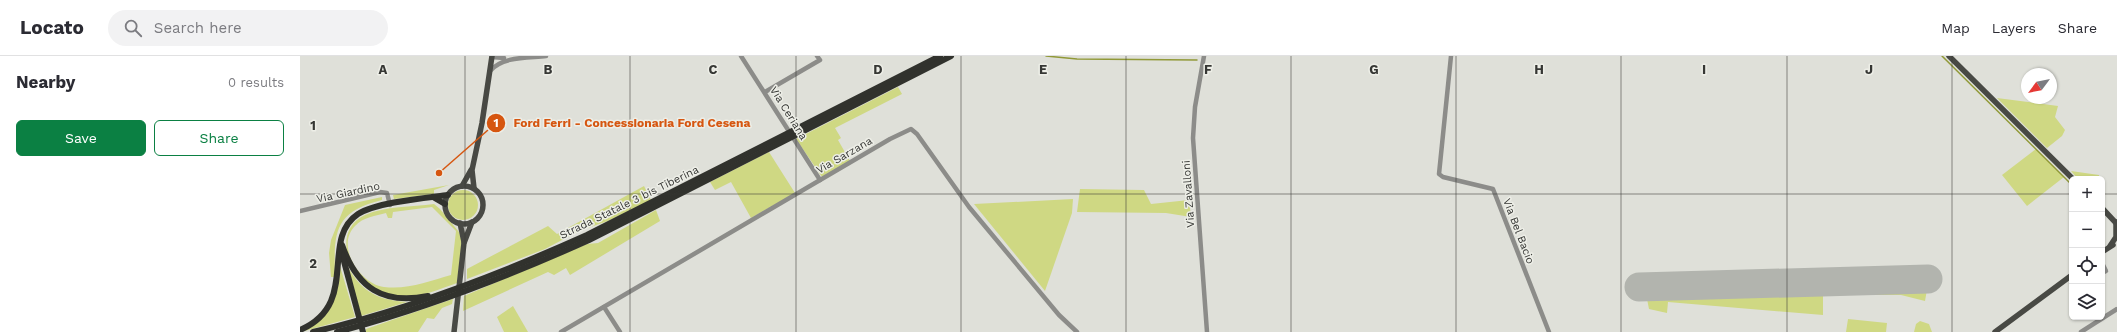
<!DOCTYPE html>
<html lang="en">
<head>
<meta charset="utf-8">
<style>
	body { margin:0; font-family:"Work Sans",sans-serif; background:#f2f2f3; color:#2b2b33 }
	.controls { position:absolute; right:12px; bottom:12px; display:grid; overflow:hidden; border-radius:6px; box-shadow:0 1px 3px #0004 }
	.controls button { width:36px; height:36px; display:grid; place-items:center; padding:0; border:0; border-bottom:1px solid #e1e1e2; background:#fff; color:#2b2b33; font:20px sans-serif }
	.compass { position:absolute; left:1721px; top:12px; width:36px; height:36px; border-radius:50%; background:#fff; box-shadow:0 1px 3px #0004; rotate:238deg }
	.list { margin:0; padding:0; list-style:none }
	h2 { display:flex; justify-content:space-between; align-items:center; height:52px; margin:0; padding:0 16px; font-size:17px }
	h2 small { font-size:13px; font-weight:400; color:#7c7c81 }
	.actions { display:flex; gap:8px; padding:12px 16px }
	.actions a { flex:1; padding:9px 0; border:1px solid #0b8043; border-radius:6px; text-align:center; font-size:14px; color:#0b8043 }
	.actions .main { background:#0b8043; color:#fff }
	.icon { flex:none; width:22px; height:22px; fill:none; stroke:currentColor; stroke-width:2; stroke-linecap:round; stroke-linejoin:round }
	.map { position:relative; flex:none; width:1817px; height:276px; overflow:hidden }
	header { display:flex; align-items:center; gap:24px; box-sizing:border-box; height:56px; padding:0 20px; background:#fff; border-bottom:1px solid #e1e1e2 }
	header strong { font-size:19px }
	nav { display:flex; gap:22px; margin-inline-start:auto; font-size:14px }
	.search { width:280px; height:36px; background:#f2f2f3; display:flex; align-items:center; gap:10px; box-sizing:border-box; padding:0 14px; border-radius:22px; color:#7c7c81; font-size:15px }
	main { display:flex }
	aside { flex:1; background:#fff }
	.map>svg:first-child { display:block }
	.green { fill:#cfd883; fill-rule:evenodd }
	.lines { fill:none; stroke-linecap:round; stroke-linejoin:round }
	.stream { stroke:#919938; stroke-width:1.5 }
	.runway { stroke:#b2b4ae; stroke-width:29 }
	.minor { stroke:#8c8c89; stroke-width:4.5 }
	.major { stroke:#484944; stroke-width:5.5 }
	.highway { stroke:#31322d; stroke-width:6 }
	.grid { fill:none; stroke:#363734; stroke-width:1; stroke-opacity:0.55 }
	.labels { text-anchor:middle; stroke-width:3; stroke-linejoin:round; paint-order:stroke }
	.street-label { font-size:11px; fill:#363734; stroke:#edeee7 }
	.grid-label { font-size:13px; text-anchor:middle; font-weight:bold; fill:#363734; stroke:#edeee7; stroke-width:3; stroke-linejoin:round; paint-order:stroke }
	.leader { fill:none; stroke:#d65610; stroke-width:1.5 }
	.callout-dot { fill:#d65610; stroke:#edeee7; stroke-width:1.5 }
	.mark-label { font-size:12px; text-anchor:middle; font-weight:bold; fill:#fff }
	.callout-label { font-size:12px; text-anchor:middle; font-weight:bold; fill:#d65610; stroke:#edeee7; stroke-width:3; stroke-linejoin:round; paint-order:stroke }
</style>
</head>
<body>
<header>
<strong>Locato</strong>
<div class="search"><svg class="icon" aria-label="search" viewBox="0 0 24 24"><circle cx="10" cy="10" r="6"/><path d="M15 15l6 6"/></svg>Search here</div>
<nav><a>Map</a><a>Layers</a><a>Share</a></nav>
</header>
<main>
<aside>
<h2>Nearby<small>0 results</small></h2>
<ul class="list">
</ul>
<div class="actions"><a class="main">Save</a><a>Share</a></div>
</aside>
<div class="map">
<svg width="1817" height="276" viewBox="0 0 1817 276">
	<rect width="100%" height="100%" fill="#dfe0d9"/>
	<g class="green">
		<path d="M598,31l4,7 -67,34 6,10 -3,2 12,21 -28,16 -26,-38z"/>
		<path d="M1697,42l61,8 -3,11 10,13 -3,6 -15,12z"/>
		<path d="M1736,93l28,28 -37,29 -25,-31z"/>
		<path d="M469,96l26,41 -44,25 -20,-36 -16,8 -5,-8z"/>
		<path d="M1771,115l28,4v4h-21z"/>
		<path d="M149,129l-15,5v4l-40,5 -1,-4z"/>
		<path d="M344,130l7,14 -43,21 -29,10 -34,18 -78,30v-10l81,-43 9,8z"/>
		<path d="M780,133l64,1 7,14 38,-4 2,17 -25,-4 -89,-1z"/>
		<circle cx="163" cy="149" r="15"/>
		<path d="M82,141v3c-49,12 -48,33 -47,77h-4l-2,-24 2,-13 14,-35z"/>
		<path d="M773,143l-1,14 -27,78 -71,-87z"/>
		<path d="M134,148l6,5 19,23 3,10 -5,41c-17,6 -38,15 -56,14 -9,0 -19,-3 -27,-7 -25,-14 -43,-59 -9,-75 20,-9 47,-8 69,-11zM132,151l24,24 -5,44c-22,6 -43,15 -67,12 -24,-3 -49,-41 -29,-61 8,-9 21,-10 31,-13l2,5h4l1,-6z"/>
		<path d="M356,154l4,11 -90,54 -4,-7 -12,7 -6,-3 -85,39 1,-15 123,-52 11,-1z"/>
		<path d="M44,203c14,30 30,41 63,43l-46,14z"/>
		<path d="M40,210l15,51 -54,15c28,-23 38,-28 39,-66z"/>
		<path d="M1628,228l-3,17 -24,-6h-78v20l-155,-13 -1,11 -18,-4 -2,-10 -6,-2 -2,-6h70z"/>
		<path d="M153,243l-1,5 -10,4 -8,11 -7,-1 -9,14h-52v-3z"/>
		<path d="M213,250l15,26h-24l-7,-15z"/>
		<path d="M1548,263l39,4 -1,9h-40z"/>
		<path d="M1620,265l9,3 3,8h-18l2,-8z"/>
	</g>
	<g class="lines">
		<g class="stream">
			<path d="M746,0l31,3 120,1"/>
			<path d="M1642,0l130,129"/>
		</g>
		<path class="runway" d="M1339,231l289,-8"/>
		<g class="minor">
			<path d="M441,0l79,124"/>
			<path d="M904,0l-9,51 -2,31 14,194"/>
			<path d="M1151,0l-12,118 4,3 50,12 56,143"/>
			<path d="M192,1l12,1"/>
			<path d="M190,15c12,-15 39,-13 56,-15"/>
			<path d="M465,36l55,-32 -3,-4"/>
			<path d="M0,155l80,-19 7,1 3,12"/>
			<path d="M1802,207l4,8 -4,2"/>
			<path d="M304,251l16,25"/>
			<path d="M261,276l329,-193 21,-10 6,5 52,73 90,108 18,17"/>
			<path d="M1781,276l36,-23"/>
		</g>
		<g class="major">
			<path d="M1649,0l124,123"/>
			<path d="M162,130l9,-16"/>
			<circle cx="164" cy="149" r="19"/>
			<path d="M174,132l-2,-18 10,-47 10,-67"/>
			<path d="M1802,152l15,16"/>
			<path d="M160,167l4,19"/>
			<path d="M1810,190l6,-9v-15"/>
			<path d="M1802,196l11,-7"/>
			<path d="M154,276l10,-89 8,-21"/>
			<path d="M1695,276l77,-57"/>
		</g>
		<g class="highway">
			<path d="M133,141l12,7"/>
			<path d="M42,189c15,43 41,60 86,51"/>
			<path d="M42,198l21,78"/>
			<path d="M0,274c61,-26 19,-90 58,-116 19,-12 67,-16 90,-19"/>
			<path d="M13,276c95,-22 185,-57 274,-97l353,-179"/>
			<path d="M37,276c87,-23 170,-55 252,-92l362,-184"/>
		</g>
	</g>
	<path class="grid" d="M165,0v276M330,0v276M496,0v276M661,0v276M826,0v276M991,0v276M1156,0v276M1321,0v276M1487,0v276M1652,0v276M0,138h1772M1802,138h15"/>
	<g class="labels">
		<g class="street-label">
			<text transform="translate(489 57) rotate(58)" y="4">Via Ceriana</text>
			<text transform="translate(544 99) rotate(-30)" y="4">Via Sarzana</text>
			<text transform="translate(48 136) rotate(-12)" y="4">Via Giardino</text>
			<text transform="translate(888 138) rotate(-94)" y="4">Via Zavalloni</text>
			<text transform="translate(329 146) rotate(-26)" y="4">Strada Statale 3 bis Tiberina</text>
			<text transform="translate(1219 175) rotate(69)" y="4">Via Bel Bacio</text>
		</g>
	</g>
	<g class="grid-label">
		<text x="83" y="18">A</text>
		<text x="248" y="18">B</text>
		<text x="413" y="18">C</text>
		<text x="578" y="18">D</text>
		<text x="743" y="18">E</text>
		<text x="908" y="18">F</text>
		<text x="1074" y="18">G</text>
		<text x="1239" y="18">H</text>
		<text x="1404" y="18">I</text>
		<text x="1569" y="18">J</text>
		<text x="13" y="74">1</text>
		<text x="13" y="212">2</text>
	</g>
	<path class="leader" d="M139 117L196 67"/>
	<g class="callout-dot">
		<circle cx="139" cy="117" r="4"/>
		<circle cx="196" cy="67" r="10"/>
	</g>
	<g class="mark-label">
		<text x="196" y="71">1</text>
	</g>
	<g class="callout-label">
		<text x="332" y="71">Ford Ferri - Concessionaria Ford Cesena</text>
	</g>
</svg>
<div class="controls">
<button>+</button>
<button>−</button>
<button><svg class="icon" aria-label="locate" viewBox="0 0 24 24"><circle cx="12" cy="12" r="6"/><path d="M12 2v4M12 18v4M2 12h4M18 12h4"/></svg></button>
<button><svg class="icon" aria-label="layers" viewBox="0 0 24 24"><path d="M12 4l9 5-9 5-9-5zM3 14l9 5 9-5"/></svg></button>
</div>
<svg class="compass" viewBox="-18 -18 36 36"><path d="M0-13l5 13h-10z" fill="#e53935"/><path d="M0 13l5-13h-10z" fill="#7c7c81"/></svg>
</div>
</main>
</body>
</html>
